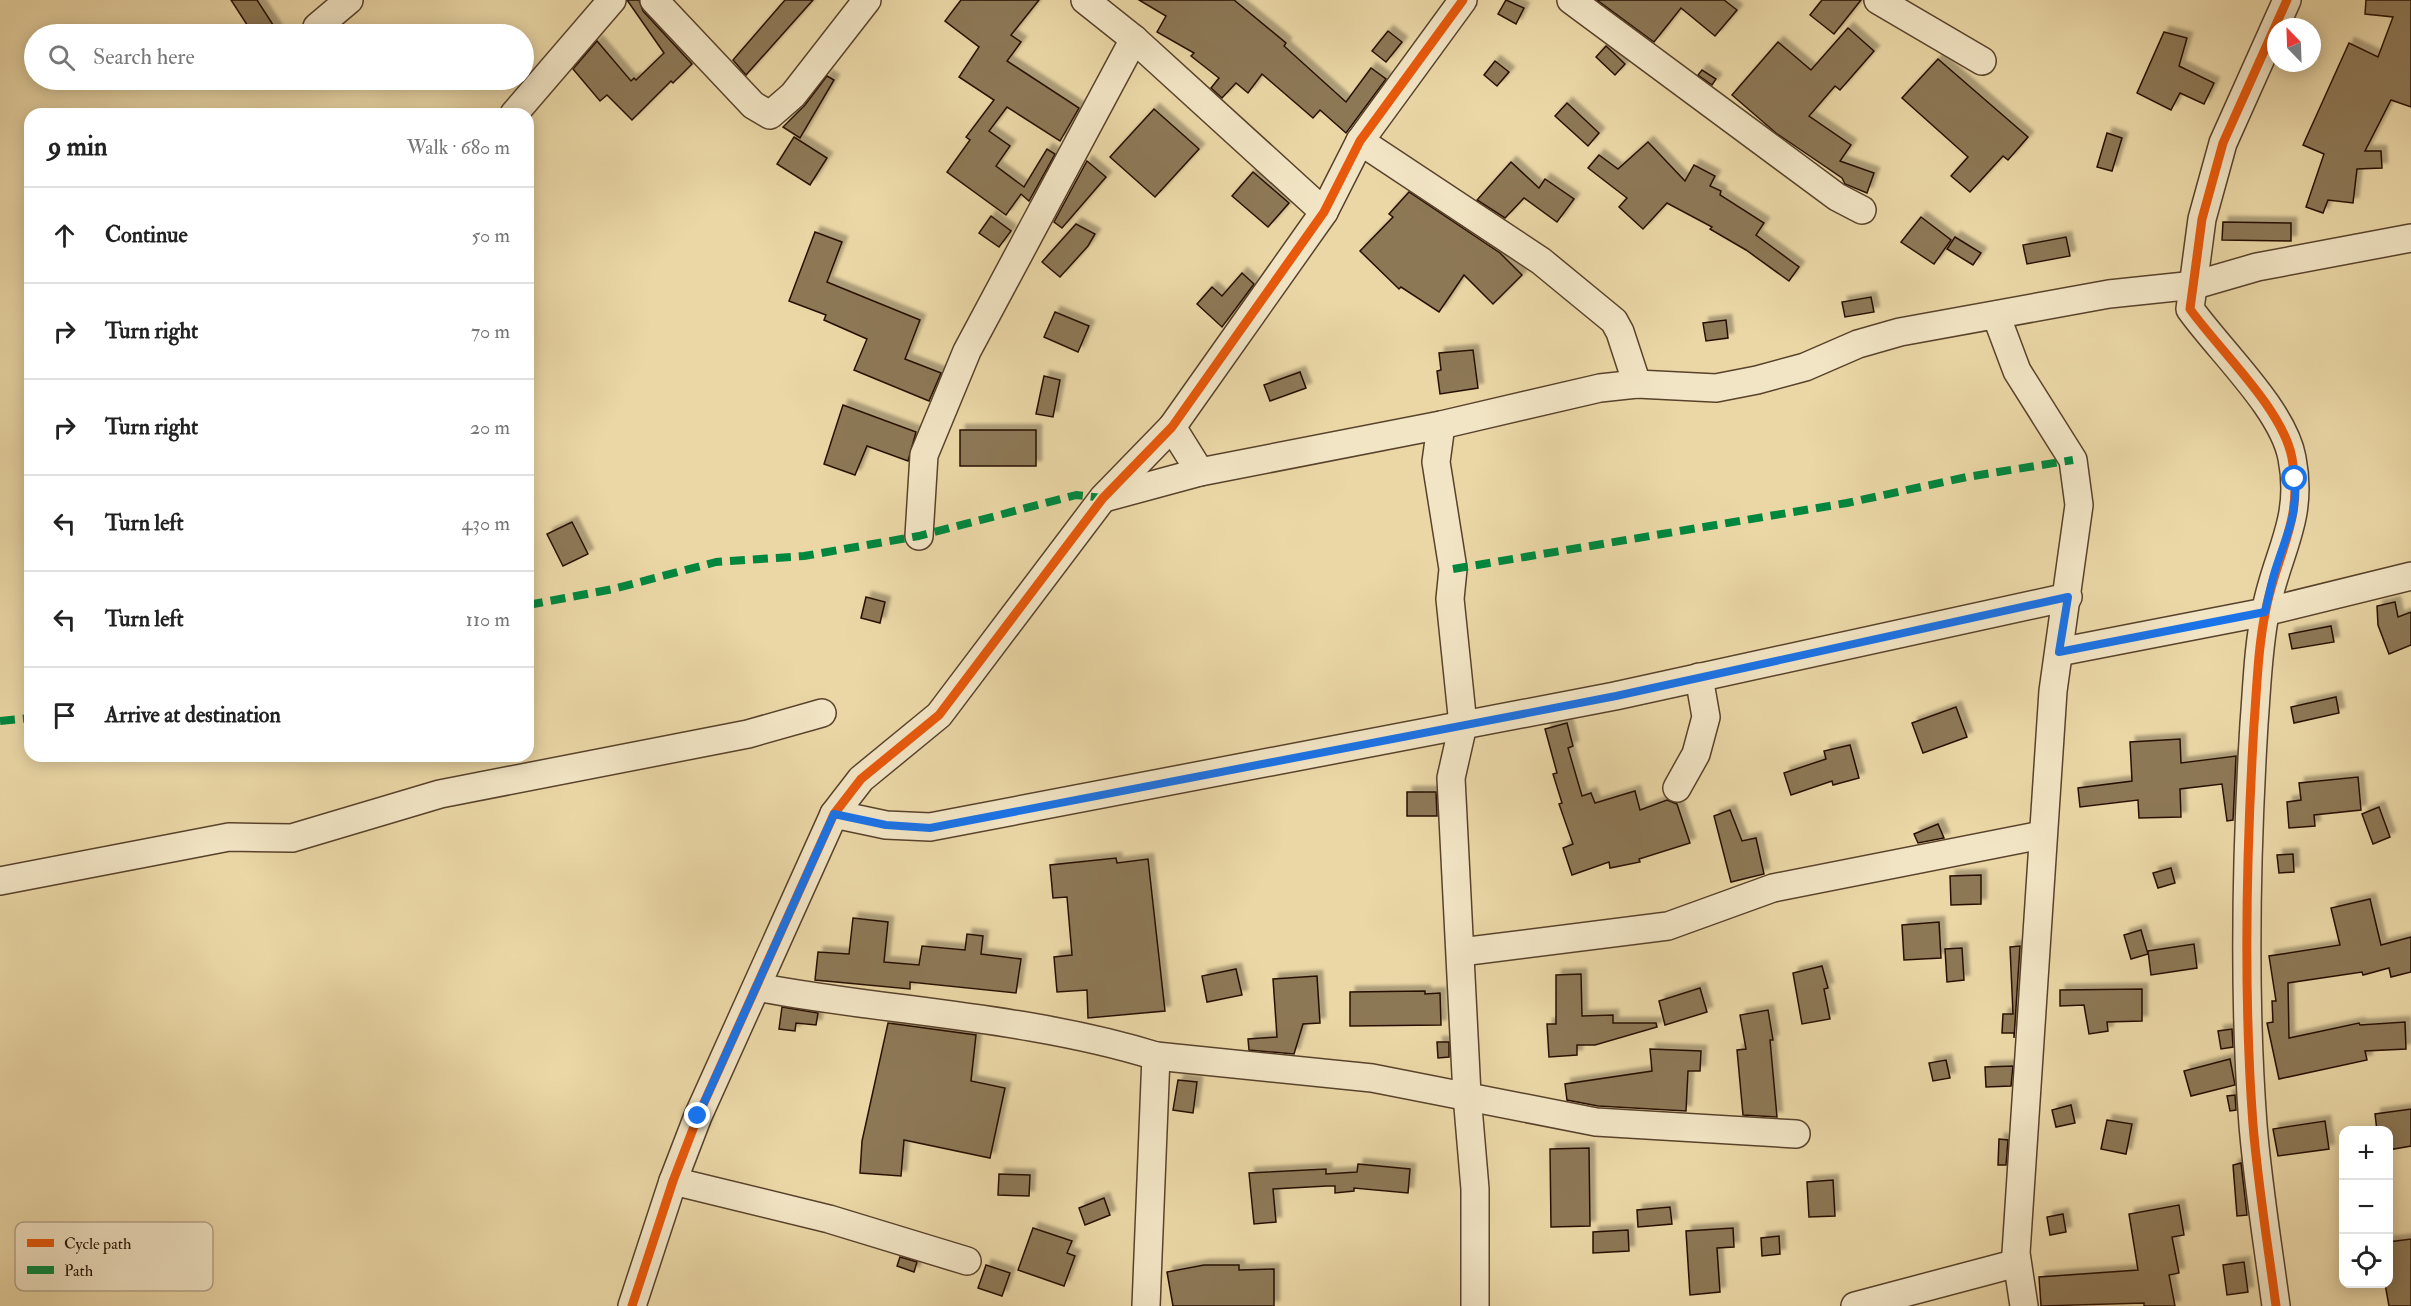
<!DOCTYPE html>
<html lang="en">
<head>
<meta charset="utf-8">
<style>
	body { margin:0; font-family:"IM FELL Double Pica",serif; background:#f6f6f6; color:#222 }
	.controls { position:absolute; right:18px; bottom:18px; display:grid; overflow:hidden; border-radius:12px; box-shadow:0 3px 15px #0003 }
	.controls button { width:54px; height:54px; display:grid; place-items:center; padding:0; border:0; border-bottom:2px solid #e0e0e0; background:#fff; color:#222; font:30px sans-serif }
	.compass { position:absolute; left:2267px; top:18px; width:54px; height:54px; border-radius:50%; background:#fff; box-shadow:0 3px 15px #0003; rotate:337deg }
	.stop { position:absolute; width:18px; height:18px; margin:-14px; border:4px solid #1a73e8; border-radius:50%; background:#fff }
	.stop.end { background:#1a73e8; border-color:#fff; box-shadow:0 2px 6px #0008 }
	.list { margin:0; padding:0; list-style:none }
	h2 { display:flex; justify-content:space-between; align-items:center; height:78px; margin:0; padding:0 24px; font-size:26px }
	h2 small { font-size:20px; font-weight:400; color:#767676 }
	.list li { display:grid; grid-template-columns:39px 1fr auto; gap:18px; align-items:center; box-sizing:border-box; height:96px; padding:0 24px; border-top:2px solid #e0e0e0 }
	.list b { display:block; font-size:22px; white-space:nowrap }
	.list em { font-size:20px; font-style:normal; color:#767676 }
	.icon { flex:none; width:33px; height:33px; fill:none; stroke:currentColor; stroke-width:2; stroke-linecap:round; stroke-linejoin:round }
	.map { position:relative; flex:none; width:2411px; height:1306px; overflow:hidden }
	.search { position:absolute; background:#fff; box-shadow:0 3px 15px #0003; left:24px; top:24px; width:510px; height:66px; display:flex; align-items:center; gap:15px; box-sizing:border-box; padding:0 21px; border-radius:33px; color:#767676; font-size:22px }
	.panel { position:absolute; background:#fff; box-shadow:0 3px 15px #0003; left:24px; top:108px; width:510px; height:654px; border-radius:18px }
	.map>svg:first-child { display:block }
	.building { fill:#8d7857; stroke:#271102; stroke-width:1.5; filter:url(#shadow) }
	.lines { fill:none; stroke-linecap:round; stroke-linejoin:round }
	.minor-casing { stroke:#58422b; stroke-width:30 }
	.minor { stroke:#f2e5c5; stroke-width:27 }
	.quiet { stroke:#00873e; stroke-width:8; stroke-dasharray:15 8; stroke-linecap:butt }
	.cycleway-casing { stroke:#f2e5c5; stroke-width:13 }
	.cycleway { stroke:#e8590c; stroke-width:9 }
	.route { stroke:#1a73e8; stroke-width:8 }
	.key { fill:#f2e5c5; stroke:#b5a58a; stroke-width:1.5 }
	.key-label { font-size:16px; fill:#271102 }
</style>
</head>
<body>
<div class="map">
<svg width="2411" height="1306" viewBox="0 0 2411 1306">
	<defs>
		<filter id="shadow"><feDropShadow dx="5.5" dy="-5.5" stdDeviation="1.5" flood-color="#0004"/></filter>
	</defs>
	<rect width="100%" height="100%" fill="#ebd7a6"/>
	<filter id="stains"><feTurbulence type="fractalNoise" baseFrequency=".00333" numOctaves="4"/><feColorMatrix values="0 0 0 0 .2 0 0 0 0 .09 0 0 0 0 .02 0 0 0 .5 -.17"/></filter>
	<radialGradient id="worn" r=".72"><stop offset=".6" stop-color="#630" stop-opacity="0"/><stop offset="1" stop-color="#630" stop-opacity=".3"/></radialGradient>
	<g class="building">
		<path d="M231,0h26l22,34h-26z"/>
		<path d="M627,0h12l4,11 49,53 -19,19 -2,-2 -39,39 -25,-25 -7,6 -27,-32 24,-28 34,40 3,-3 2,2 28,-27z"/>
		<path d="M785,0h28l-67,75 -13,-15z"/>
		<path d="M961,0h78l-28,35 10,7 -14,19 72,47 -19,33 -53,-34 -18,24 21,15 -14,20 28,21 23,-38 8,5 -26,47 -8,-7 -15,21 -59,-43 23,-32 -4,-3 28,-37 -35,-23 20,-30 -34,-26z"/>
		<path d="M1139,0h95l52,43 -2,3 62,56 25,-34 15,11 -40,54 -26,-23 -7,8 -51,-44 -14,19 -12,-10 -14,15 -11,-10 8,-10 -28,-22 3,-3 -37,-21 9,-16z"/>
		<path d="M1506,0l18,8 -8,16 -18,-10z"/>
		<path d="M1597,0h127l13,10 -22,26 -34,-28 -27,34z"/>
		<path d="M1822,0h39l-27,34 -24,-19z"/>
		<path d="M2366,0h45v107l-20,-7 -26,51h16l1,17 -25,1 -4,34 -25,-3 -5,13 -17,-6 18,-53 -21,-9 46,-102 29,14 15,-40 -28,-3z"/>
		<path d="M1848,28l26,23 -34,39 -5,-4 -26,30 42,29 -11,16 34,12 -7,20 -22,-9 -3,-6 -66,-45 -44,-38 46,-53 33,28z"/>
		<path d="M1388,31l14,11 -16,20 -14,-11z"/>
		<path d="M2164,32l23,6 -8,28 35,17 -10,21 -24,-11 -9,17 -34,-17z"/>
		<path d="M1606,46l19,18 -10,11 -19,-18z"/>
		<path d="M1938,59l90,78 -20,23 -5,-4 -33,36 -19,-16 17,-19 -66,-59z"/>
		<path d="M1495,61l14,11 -12,14 -13,-11z"/>
		<path d="M1702,70l14,9 -4,6 -14,-10z"/>
		<path d="M827,76l7,4 -34,58 -17,-11 22,-22z"/>
		<path d="M1567,103l32,30 -11,13 -33,-30z"/>
		<path d="M1154,109l45,40 -44,48 -45,-40z"/>
		<path d="M2107,133l15,5 -10,33 -15,-4z"/>
		<path d="M794,137l33,21 -17,27 -33,-21z"/>
		<path d="M1648,142l37,39 9,-16 21,11 -5,10 11,5 -1,4 44,28 -8,12 43,32 -10,14 -43,-31 -36,-21 2,-2 -45,-24 -24,26 -24,-22 8,-9 -39,-30 11,-13 19,14z"/>
		<path d="M1087,161l19,16 -44,51 -8,-6z"/>
		<path d="M1511,162l28,26 6,-9 29,20 -17,23 -33,-24 -19,20 -28,-18z"/>
		<path d="M1253,172l36,31 -21,24 -36,-31z"/>
		<path d="M1409,192l91,61 22,22 -29,29 -29,-29 -25,37 -38,-25 -2,2 -39,-38 33,-34 -4,-3z"/>
		<path d="M991,216l20,15 -12,16 -20,-14z"/>
		<path d="M1921,217l30,23 -17,24 -33,-22z"/>
		<path d="M2223,222l68,1v18l-69,-1z"/>
		<path d="M1076,224l19,10 -7,12 -28,31 -18,-15z"/>
		<path d="M815,232l27,10 -15,40 93,38 -15,39 36,14 -12,28 -75,-31 13,-31 -43,-19 2,-5 -37,-14z"/>
		<path d="M1955,237l26,16 -8,12 -26,-16z"/>
		<path d="M2066,237l4,19 -43,8 -4,-19z"/>
		<path d="M1242,273l12,11 -32,43 -25,-23 15,-17 10,9z"/>
		<path d="M1871,297l3,15 -29,5 -3,-15z"/>
		<path d="M1055,312l34,14 -11,26 -34,-15z"/>
		<path d="M1726,320l2,18 -22,3 -3,-18z"/>
		<path d="M1473,350l5,38 -38,6 -3,-23 4,-1 -2,-17z"/>
		<path d="M1300,372l6,16 -36,13 -6,-16z"/>
		<path d="M1044,376l16,4 -7,37 -17,-3z"/>
		<path d="M843,405l73,27 -8,29 -41,-15 -12,29 -31,-11z"/>
		<rect x="960" y="430" width="76" height="36"/>
		<path d="M572,522l16,32 -25,12 -16,-32z"/>
		<path d="M866,597l19,5 -5,21 -19,-5z"/>
		<path d="M2395,602l3,15 13,-5v33l-22,9 -11,-29 -1,-19z"/>
		<path d="M2331,626l3,16 -42,7 -3,-15z"/>
		<path d="M2336,697l3,16 -45,10 -3,-16z"/>
		<path d="M1956,707l11,30 -44,16 -11,-30z"/>
		<path d="M1567,723l6,23 -5,2 14,48 9,-3 4,10 40,-12 5,19 27,-10 10,4 13,39 -51,16 1,3 -30,6 -1,-6 -37,13 -9,-27 10,-4 -14,-40 3,-1 -9,-29 4,-1 -12,-44z"/>
		<path d="M2180,739l1,24 55,-7 -3,64 -6,1 -5,-37 -42,5 1,28 -42,1 -1,-18 -58,7 -2,-19 54,-7 -2,-39z"/>
		<path d="M1850,745l9,33 -26,7 -1,-4 -41,14 -7,-22 42,-14 -2,-8z"/>
		<path d="M2358,777l3,33 -47,5 1,11 -26,2 -2,-26 14,-2 -2,-17z"/>
		<path d="M1407,792h29l1,24h-30z"/>
		<path d="M2379,807l11,30 -17,7 -11,-30z"/>
		<path d="M1730,810l12,31 14,-3 8,36 -33,8 -17,-66z"/>
		<path d="M1938,824l6,14 -26,5 -4,-9z"/>
		<path d="M2293,854l1,18 -15,1 -2,-18z"/>
		<path d="M1116,858l1,5 31,-4 17,152 -77,7 -1,-28 -30,2 -3,-35 18,-2 -5,-58 -14,1 -3,-33z"/>
		<path d="M2171,868l4,15 -17,5 -5,-15z"/>
		<path d="M1981,875v29l-30,1 -1,-29z"/>
		<path d="M2370,899l11,46 30,-8v35l-20,5 -2,-9 -26,7 -1,-3 -74,11 1,55 70,-15 1,2 45,-3 1,27 -41,2 2,9 -88,19 -12,-56 6,-1 -1,-21h4l-7,-45 71,-11 -9,-37z"/>
		<path d="M853,918l35,4 -4,40 35,3 3,-19 43,4 2,-16 16,2 -2,18 40,5 -5,34 -106,-11v7l-95,-9 3,-28 31,2z"/>
		<path d="M1939,922l2,36 -37,2 -2,-35z"/>
		<path d="M2141,930l7,24 -17,5 -7,-24z"/>
		<path d="M2194,944l3,24 -46,7 -3,-24z"/>
		<path d="M2020,946l-6,92v-5h-12l1,-19h10l-3,-67z"/>
		<path d="M1962,948l2,32 -17,2 -2,-33z"/>
		<path d="M1822,966l6,22 -4,1 6,30 -28,5 -9,-51z"/>
		<path d="M1236,969l6,26 -35,7 -5,-26z"/>
		<path d="M1581,974l1,42 31,-1v8h43l1,4 -62,18h-18v10l-28,2 -2,-33h9v-49z"/>
		<path d="M1317,976l3,47 -17,1 -9,30 -45,-4 -1,-11 29,-2 -4,-58z"/>
		<path d="M1700,988l7,24 -42,13 -6,-24z"/>
		<path d="M2142,989v32l-35,1 1,9 -19,3 -5,-29 -24,1v-16z"/>
		<path d="M1425,991v3l15,-1 1,32 -91,1v-34z"/>
		<path d="M782,1007l36,6 -2,12 -20,-2 -1,8 -16,-2z"/>
		<path d="M1768,1010l5,30h-3l7,77 -34,-2 -6,-65 9,-1 -6,-34z"/>
		<path d="M888,1023l88,12 -5,46 34,7 -15,70 -86,-18 -3,36 -41,-3 2,-32z"/>
		<path d="M2232,1029l1,18 -12,2 -3,-18z"/>
		<path d="M1437,1042h12v15l-11,1z"/>
		<path d="M1650,1049l51,2 -1,20h-12l-2,40 -88,-5 -31,-6 -2,-16 87,-13z"/>
		<path d="M2230,1059l5,26 -44,11 -7,-25z"/>
		<path d="M1946,1060l4,18 -17,3 -4,-18z"/>
		<path d="M2013,1066l-2,20 -25,1 -1,-20z"/>
		<path d="M1178,1080l19,2 -4,31 -20,-3z"/>
		<path d="M2235,1095l1,15 -6,1 -3,-15z"/>
		<path d="M2071,1105l4,18 -19,4 -4,-17z"/>
		<path d="M2411,1109v37l-23,4v-19h-11l-2,-17z"/>
		<path d="M2107,1120l25,4 -6,30 -25,-5z"/>
		<path d="M2325,1121l4,28 -51,7 -5,-27z"/>
		<path d="M1999,1139l9,1 -2,25h-8z"/>
		<path d="M1589,1148l1,78 -39,1 -1,-78z"/>
		<path d="M2241,1163l6,52 -10,1 -4,-51z"/>
		<path d="M1358,1164l52,5 -2,24 -54,-5v3l-19,2v-7h-8l-54,3 3,33 -22,2 -5,-51 77,-4v5l31,-2z"/>
		<path d="M999,1174l31,1 -1,21 -31,-1z"/>
		<path d="M1833,1180l2,36 -26,1 -2,-35z"/>
		<path d="M1104,1198l6,17 -25,10 -6,-17z"/>
		<path d="M2179,1205l5,30 -12,2 7,36 -10,2 6,31h-31v-3l-103,3 -2,-29 99,-7 -9,-56z"/>
		<path d="M1670,1207l2,17 -34,3 -1,-17z"/>
		<path d="M2063,1214l3,18 -16,3 -3,-18z"/>
		<path d="M1033,1228l39,13 -5,12 8,3 -11,30 -46,-16z"/>
		<path d="M1733,1228l1,19 -17,1 3,44 -30,3 -4,-64z"/>
		<path d="M1628,1230l1,21 -36,2v-21z"/>
		<path d="M1779,1236l1,18 -18,2 -1,-18z"/>
		<path d="M2411,1239v67h-22l-4,-22h3v-42z"/>
		<path d="M900,1257l17,5 -3,10 -17,-6z"/>
		<path d="M2244,1262l4,30 -21,3 -4,-30z"/>
		<path d="M986,1265l24,8 -8,23 -24,-8z"/>
		<path d="M1204,1265h35v5l35,-1v37h-101l-6,-34z"/>
	</g>
	<g class="lines">
		<defs>
			<g id="minor">
				<path d="M654,0l99,105 17,10 23,-20 74,-95"/>
				<path d="M1085,0l49,39 190,173"/>
				<path d="M1571,0l266,197 25,13"/>
				<path d="M1878,0l104,61"/>
				<path d="M317,27l32,-27"/>
				<path d="M514,114l98,-114"/>
				<path d="M1360,141l181,120 73,60 6,11 17,52"/>
				<path d="M1996,315l21,56 56,89 6,45 -26,186 -37,562 8,53"/>
				<path d="M1441,425l-5,37 17,107 -3,30 13,126 -12,53 16,317 8,94v117"/>
				<path d="M1172,427l28,45"/>
				<path d="M1104,498l96,-26 241,-47 159,-37 37,-4 79,4 41,-8 48,-13 53,-23 42,-12 209,-38 86,-9 62,-18 154,-29"/>
				<path d="M919,536l5,-81 43,-104 167,-312"/>
				<path d="M2059,652l206,-40 146,-36"/>
				<path d="M1677,788l19,-34 10,-37 -7,-40"/>
				<path d="M834,814l52,11 44,2 685,-131 453,-99"/>
				<path d="M0,881l229,-44 63,1 148,-44 308,-60 74,-21"/>
				<path d="M1461,952l207,-26 105,-38 269,-53"/>
				<path d="M757,987c132,25 270,29 399,69l216,22 224,44 200,12"/>
				<path d="M673,1181l156,38 138,42"/>
				<path d="M632,1306l41,-125 25,-65 136,-302 27,-35 78,-64 164,-217 69,-71 152,-215 36,-71 103,-141"/>
				<path d="M1146,1306l10,-250"/>
				<path d="M1855,1306l162,-43"/>
				<path d="M2276,1306c-8,-60 -18,-121 -23,-181 -10,-134 -7,-268 1,-401 3,-38 4,-78 12,-115 11,-57 38,-89 26,-151 -9,-49 -73,-108 -102,-149l12,-90 21,-76 64,-143"/>
			</g>
		</defs>
		<use href="#minor" class="minor-casing"/>
		<use href="#minor" class="minor"/>
		<g class="quiet">
			<path d="M1453,569l394,-66 120,-26 106,-17"/>
			<path d="M528,605l85,-16 103,-27 88,-6 115,-20 157,-41 27,3"/>
			<path d="M0,721l30,-3"/>
		</g>
		<defs>
			<g id="cycleway">
				<path d="M632,1306l41,-125 25,-65 136,-302 27,-35 78,-64 164,-217 69,-71 152,-215 36,-71 103,-141"/>
				<path d="M2276,1306c-8,-60 -18,-121 -23,-181 -10,-134 -7,-268 1,-401 3,-38 4,-78 12,-115 11,-57 38,-89 26,-151 -9,-49 -73,-108 -102,-149l12,-90 21,-76 64,-143"/>
			</g>
		</defs>
		<use href="#cycleway" class="cycleway-casing"/>
		<use href="#cycleway" class="cycleway"/>
	</g>
	<g class="lines">
		<path class="route" d="M698,1116l136,-302 52,11 44,3 686,-132 452,-99 -9,55 206,-40c3,-13 6,-28 10,-41 11,-36 22,-52 20,-92"/>
	</g>
	<rect x="15" y="1222" width="198" height="69" rx="9" class="key"/>
	<rect x="27" y="1239" width="27" height="8" fill="#e8590c"/>
	<rect x="27" y="1266" width="27" height="8" fill="#00873e"/>
	<g class="key-label">
		<text x="64" y="1249">Cycle path</text>
		<text x="64" y="1276">Path</text>
	</g>
	<rect width="100%" height="100%" filter="url(#stains)"/>
	<rect width="100%" height="100%" fill="url(#worn)"/>
</svg>
<div class="controls">
<button>+</button>
<button>−</button>
<button><svg class="icon" aria-label="locate" viewBox="0 0 24 24"><circle cx="12" cy="12" r="6"/><path d="M12 2v4M12 18v4M2 12h4M18 12h4"/></svg></button>
</div>
<svg class="compass" viewBox="-18 -18 36 36"><path d="M0-13l5 13h-10z" fill="#e53935"/><path d="M0 13l5-13h-10z" fill="#767676"/></svg>
<div class="stop" style="left:2295px;top:479px"></div>
<div class="stop end" style="left:698px;top:1116px"></div>
<div class="search"><svg class="icon" aria-label="search" viewBox="0 0 24 24"><circle cx="10" cy="10" r="6"/><path d="M15 15l6 6"/></svg>Search here</div>
<section class="panel">
<h2>9 min<small>Walk · 680 m</small></h2>
<ul class="list">
<li><svg class="icon" aria-label="ahead" viewBox="0 0 24 24"><path d="M12 20V5M6 11l6-6 6 6"/></svg><div><b>Continue</b></div><em>50 m</em></li>
<li><svg class="icon" aria-label="right" viewBox="0 0 24 24"><path d="M7 20v-9h11M14 6l5 5-5 5"/></svg><div><b>Turn right</b></div><em>70 m</em></li>
<li><svg class="icon" aria-label="right" viewBox="0 0 24 24"><path d="M7 20v-9h11M14 6l5 5-5 5"/></svg><div><b>Turn right</b></div><em>20 m</em></li>
<li><svg class="icon" aria-label="left" viewBox="0 0 24 24"><path d="M17 20v-9H6M10 6l-5 5 5 5"/></svg><div><b>Turn left</b></div><em>430 m</em></li>
<li><svg class="icon" aria-label="left" viewBox="0 0 24 24"><path d="M17 20v-9H6M10 6l-5 5 5 5"/></svg><div><b>Turn left</b></div><em>110 m</em></li>
<li><svg class="icon" aria-label="arrive" viewBox="0 0 24 24"><path d="M6 21V4h12l-3 4 3 4H6"/></svg><div><b>Arrive at destination</b></div></li>
</ul>
</section>
</div>
</body>
</html>
